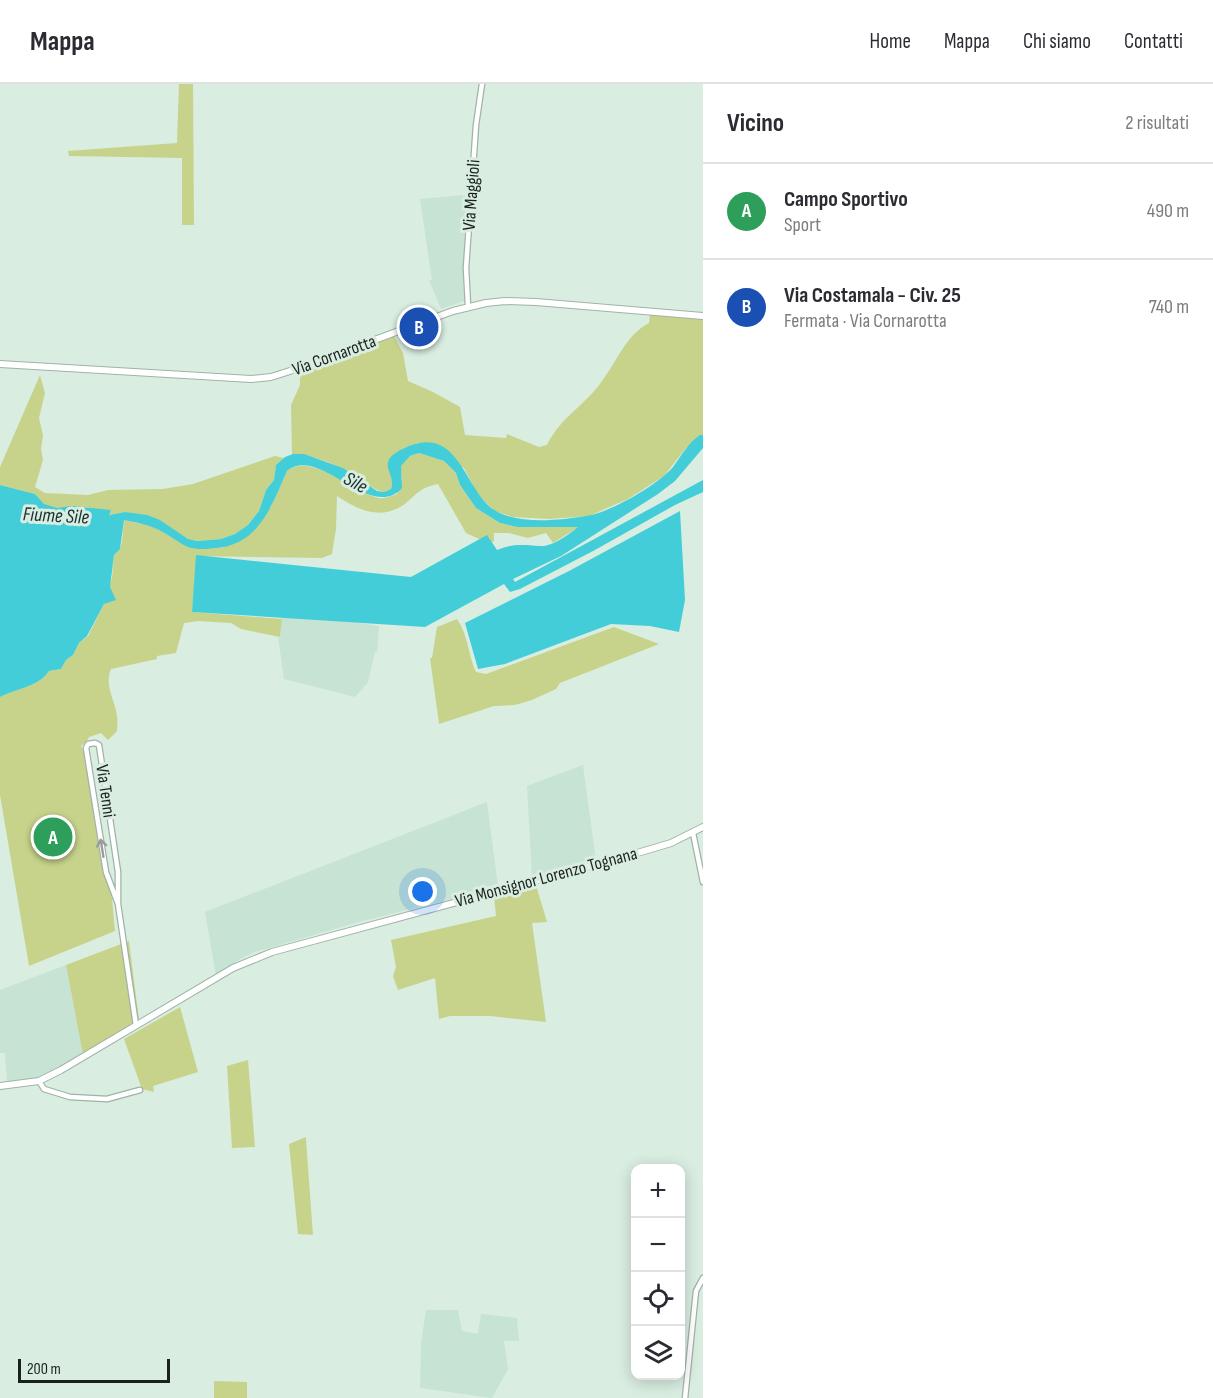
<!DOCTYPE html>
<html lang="it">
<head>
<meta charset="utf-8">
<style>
	body { margin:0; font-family:"Sofia Sans Condensed",sans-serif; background:#f2f2f3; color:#2b2b33 }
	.controls { position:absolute; right:18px; bottom:18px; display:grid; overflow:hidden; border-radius:12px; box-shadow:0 3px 15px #0003 }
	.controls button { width:54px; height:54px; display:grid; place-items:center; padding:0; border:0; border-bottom:2px solid #e1e1e2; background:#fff; color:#2b2b33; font:30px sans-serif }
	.scale { position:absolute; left:18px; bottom:15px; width:152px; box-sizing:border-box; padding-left:6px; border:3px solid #1b221e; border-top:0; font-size:16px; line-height:21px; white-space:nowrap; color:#1b221e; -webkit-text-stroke:4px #d9ede1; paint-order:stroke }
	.you { position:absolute; left:423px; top:808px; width:21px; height:21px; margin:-15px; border:4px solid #fff; border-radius:50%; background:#1a73e8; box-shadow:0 0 0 9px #1a73e833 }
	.badge { display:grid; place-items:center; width:39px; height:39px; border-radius:50%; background:#0b8043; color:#fff; font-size:20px; font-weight:700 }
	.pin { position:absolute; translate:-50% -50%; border:3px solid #fff; box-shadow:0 2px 6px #0006 }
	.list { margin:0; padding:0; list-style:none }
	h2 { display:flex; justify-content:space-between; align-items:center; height:78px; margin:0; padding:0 24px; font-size:26px }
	h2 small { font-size:20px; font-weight:400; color:#7c7c81 }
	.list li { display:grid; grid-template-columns:39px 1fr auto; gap:18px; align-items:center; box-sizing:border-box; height:96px; padding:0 24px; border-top:2px solid #e1e1e2 }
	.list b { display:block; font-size:22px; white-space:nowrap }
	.list p { margin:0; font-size:20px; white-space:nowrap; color:#7c7c81 }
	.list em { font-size:20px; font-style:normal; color:#7c7c81 }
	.icon { flex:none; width:33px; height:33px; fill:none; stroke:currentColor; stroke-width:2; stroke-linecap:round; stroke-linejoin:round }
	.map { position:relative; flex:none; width:703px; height:1314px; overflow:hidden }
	header { display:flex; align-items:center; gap:36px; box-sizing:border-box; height:84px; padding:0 30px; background:#fff; border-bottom:2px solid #e1e1e2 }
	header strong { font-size:28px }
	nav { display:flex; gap:33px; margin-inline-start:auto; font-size:21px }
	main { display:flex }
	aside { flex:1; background:#fff }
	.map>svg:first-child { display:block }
	.built { fill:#c7e3d3 }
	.green { fill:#c7d38b }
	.water { fill:#43cdd9 }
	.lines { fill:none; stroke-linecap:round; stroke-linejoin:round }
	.street-casing { stroke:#a0b3a8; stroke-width:7 }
	.secondary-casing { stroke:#a0b3a8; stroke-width:8 }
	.street { stroke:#fff; stroke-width:4.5 }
	.secondary { stroke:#fff; stroke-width:6 }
	.oneway { stroke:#989c9a }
	.labels { text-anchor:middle; stroke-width:6; stroke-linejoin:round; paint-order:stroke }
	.street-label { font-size:18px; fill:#1b221e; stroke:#d9ede1 }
	.water-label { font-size:20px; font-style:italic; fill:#1a3133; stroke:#d9ede1 }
</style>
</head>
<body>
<header>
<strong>Mappa</strong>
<nav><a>Home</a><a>Mappa</a><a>Chi siamo</a><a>Contatti</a></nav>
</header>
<main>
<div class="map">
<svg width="703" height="1314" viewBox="0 0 703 1314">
	<rect width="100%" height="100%" fill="#d9ede1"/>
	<g class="built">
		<path d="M466,111l-3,88 1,18 -23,8 -12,-29h3l-12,-81z"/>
		<path d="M282,527l97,15 -2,26h-2l-7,30 -13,15 -71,-18 -6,-42 2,1z"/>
		<path d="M583,681l13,96 -64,17 -5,-92z"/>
		<path d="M487,718l11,85 -139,35 -104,30 -15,7 -24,17 -11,-64z"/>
		<path d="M66,881l17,90 -21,13 -23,10 -32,4 -2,-29h-5v-63z"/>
		<path d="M426,1226h32l4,21 16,3 3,-20 36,4 2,23h-15l4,28 -16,29 -72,-10 1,-44z"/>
	</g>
	<g class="green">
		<path d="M179,0h14l1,141h-12v-67l-113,-2 -1,-5 109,-8z"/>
		<path d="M650,230l53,4v117l-17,13 -22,28 -36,23 -39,17 -40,3 -36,-2 -18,-6 -17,-16 -14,-27 -46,-25c-12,4 -24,8 -30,20l5,19 -2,7 -7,3c-12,-2 -19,-11 -29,-17 -15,-9 -46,-22 -63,-20l-1,-50 9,-20v-14l94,-35 9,17 5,28 25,11 27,15 5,28 41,3 1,-4 32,13 8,-2c15,-30 37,-38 55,-64 16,-21 23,-45 47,-58z"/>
		<path d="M40,291l5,18 -6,25 4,17 -2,14 2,11 -8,27 10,6 43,2 20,-5 55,-1 30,-5 82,-28 9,2 -8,7 -2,15 -8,10 -7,21 -11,14 -13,9 -14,5 -24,2 -9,-2 -14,-8 -48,-19 -18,3 -21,-8 -30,1 -13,-3 -9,-11 -35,-9v-18z"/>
		<path d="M419,369l25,8 12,12 4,12 16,23 24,15 17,4 63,-1 -27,17 -7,-10 -18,5 -19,-5h-15v8l-4,3 -24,-11 -28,-49c-18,4 -19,8 -32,19 -23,18 -47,8 -69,-7l-1,33 -4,25 -10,4 -125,-2 -5,56 90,7 -2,18 -39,-8 -10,-6 -32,-2 -15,2 -8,30 -19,3v3l-46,10c-7,17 4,31 6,47 1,5 0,10 0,15l-9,9 -7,-7 -12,4 -2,4 -6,5 3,7 22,123 5,12 4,43 -86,35 -29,-171v-98c17,-9 37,-9 49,-26l12,-2 5,-9 7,-5 6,-12 9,-7 16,-32 8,-26 2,-23 6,-6 2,-8 2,-21 27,6 16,8 55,14 49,-41 16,-36c23,-20 68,22 92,27 6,1 12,-2 18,-4l5,-15 -2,-13 10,-10z"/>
		<path d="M457,535c11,15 11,36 19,53l10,2 128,-47 45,17 -99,39 -4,6 -24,11 -17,5 -21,1 -55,18 -9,-66h2l5,-31z"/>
		<path d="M536,801l11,37 -15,1 14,99 -56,-6h-40l-11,3 -4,-41 -37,12 -5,-14 3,-9 -5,-27 105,-24 -2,-20z"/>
		<path d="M129,857l10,79 -56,35 -17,-90z"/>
		<path d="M180,923l18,65 -45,14 1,6 -12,-3 -18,-50z"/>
		<path d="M248,976l7,87 -23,1 -5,-82z"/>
		<path d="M306,1053v3l7,95 -15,-1 -9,-90z"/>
		<path d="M214,1297l33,1v16h-33z"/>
	</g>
	<g class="water">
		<path d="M700,351h3v13l-28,33 -17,13 -97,62 -48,23 2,3 188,-102v12l-28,13 -80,45 -75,39 -10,3 -6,-8 -79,43 -233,-15 4,-57 215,22 76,-42 10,15c18,-7 25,-5 43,-4 13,1 29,-12 38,-19h-61l-17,-4 -24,-15 -16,-23 -4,-12 -12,-12 -25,-8 -9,3 -9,10 1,22c-31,35 -83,-44 -115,-17 -15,34 -28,74 -71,77 -10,1 -19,2 -28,-1 -7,-3 -13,-8 -20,-12 -14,-9 -28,-12 -44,-15l-4,29 -6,6 -4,32 6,13 -12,4 -17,32 -8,7 -6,12 -7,5 -5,9 -12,2c-12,17 -32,17 -49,26v-212l35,9 9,10 13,4 15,-2 39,4 -2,5 16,-3 22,3 13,5 28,19 9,2 24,-2 14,-5 13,-9 11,-14 7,-21 8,-10 2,-15 9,-8 8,-3h11l39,14 34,23 7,1 7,-3c4,-12 -5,-18 -3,-27 2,-8 14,-13 21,-16 52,-20 56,48 87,65 25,14 64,9 90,5 23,-3 72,-31 87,-49 9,-12 14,-23 27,-32z"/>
		<path d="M680,427l5,89 -6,32 -29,-6 -39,-2 -106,40 -27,5 -13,-46 104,-52z"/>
	</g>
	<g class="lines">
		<defs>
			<g id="street">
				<path d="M468,222l-2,-38 10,-143 6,-41"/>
				<path d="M693,749l10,49"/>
				<path d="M118,820l-12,-32 -20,-124 2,-4 7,-1 4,2 19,127v32l18,121"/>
				<path d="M39,997l5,8 26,8 37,2 33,-9"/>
				<path d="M685,1314l11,-107 7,-13"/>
			</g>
			<g id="secondary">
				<path d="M0,280l251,15 20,-2 22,-7 160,-59 33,-8 19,-2 31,1 167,14"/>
				<path d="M0,1002l39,-5 22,-11 172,-102 39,-16 352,-95 47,-14 32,-16"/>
			</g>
		</defs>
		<use href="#street" class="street-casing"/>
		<use href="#secondary" class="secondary-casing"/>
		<use href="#street" class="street"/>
		<use href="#secondary" class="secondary"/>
	</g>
	<defs><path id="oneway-shaft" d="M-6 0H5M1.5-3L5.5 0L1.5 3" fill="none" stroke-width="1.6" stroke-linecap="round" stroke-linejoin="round" transform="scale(1.5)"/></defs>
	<use class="oneway" href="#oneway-shaft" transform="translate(102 764) rotate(-99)"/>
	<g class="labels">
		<g class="street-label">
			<text transform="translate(471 111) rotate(-86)" y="6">Via Maggioli</text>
			<text transform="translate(334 271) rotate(-20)" y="6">Via Cornarotta</text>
			<text transform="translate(106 707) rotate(82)" y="6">Via Tenni</text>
			<text transform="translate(546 793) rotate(-15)" y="6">Via Monsignor Lorenzo Tognana</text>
		</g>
		<g class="water-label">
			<text transform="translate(356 398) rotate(29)" y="7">Sile</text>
			<text transform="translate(56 431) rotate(3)" y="7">Fiume Sile</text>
		</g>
	</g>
</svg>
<div class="controls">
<button>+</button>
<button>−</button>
<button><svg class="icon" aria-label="locate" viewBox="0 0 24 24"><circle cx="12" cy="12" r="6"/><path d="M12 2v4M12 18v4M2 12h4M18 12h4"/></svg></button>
<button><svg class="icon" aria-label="layers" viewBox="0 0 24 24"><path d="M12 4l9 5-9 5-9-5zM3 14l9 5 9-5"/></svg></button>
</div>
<div class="scale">200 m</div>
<div class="you"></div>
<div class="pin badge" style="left:53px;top:753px;background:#2e9e5b">A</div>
<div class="pin badge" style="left:419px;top:243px;background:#1a4fb4">B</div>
</div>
<aside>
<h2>Vicino<small>2 risultati</small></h2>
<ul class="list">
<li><span class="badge" style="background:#2e9e5b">A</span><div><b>Campo Sportivo</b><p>Sport</p></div><em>490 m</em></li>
<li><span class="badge" style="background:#1a4fb4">B</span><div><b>Via Costamala - Civ. 25</b><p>Fermata · Via Cornarotta</p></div><em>740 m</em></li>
</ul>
</aside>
</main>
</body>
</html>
